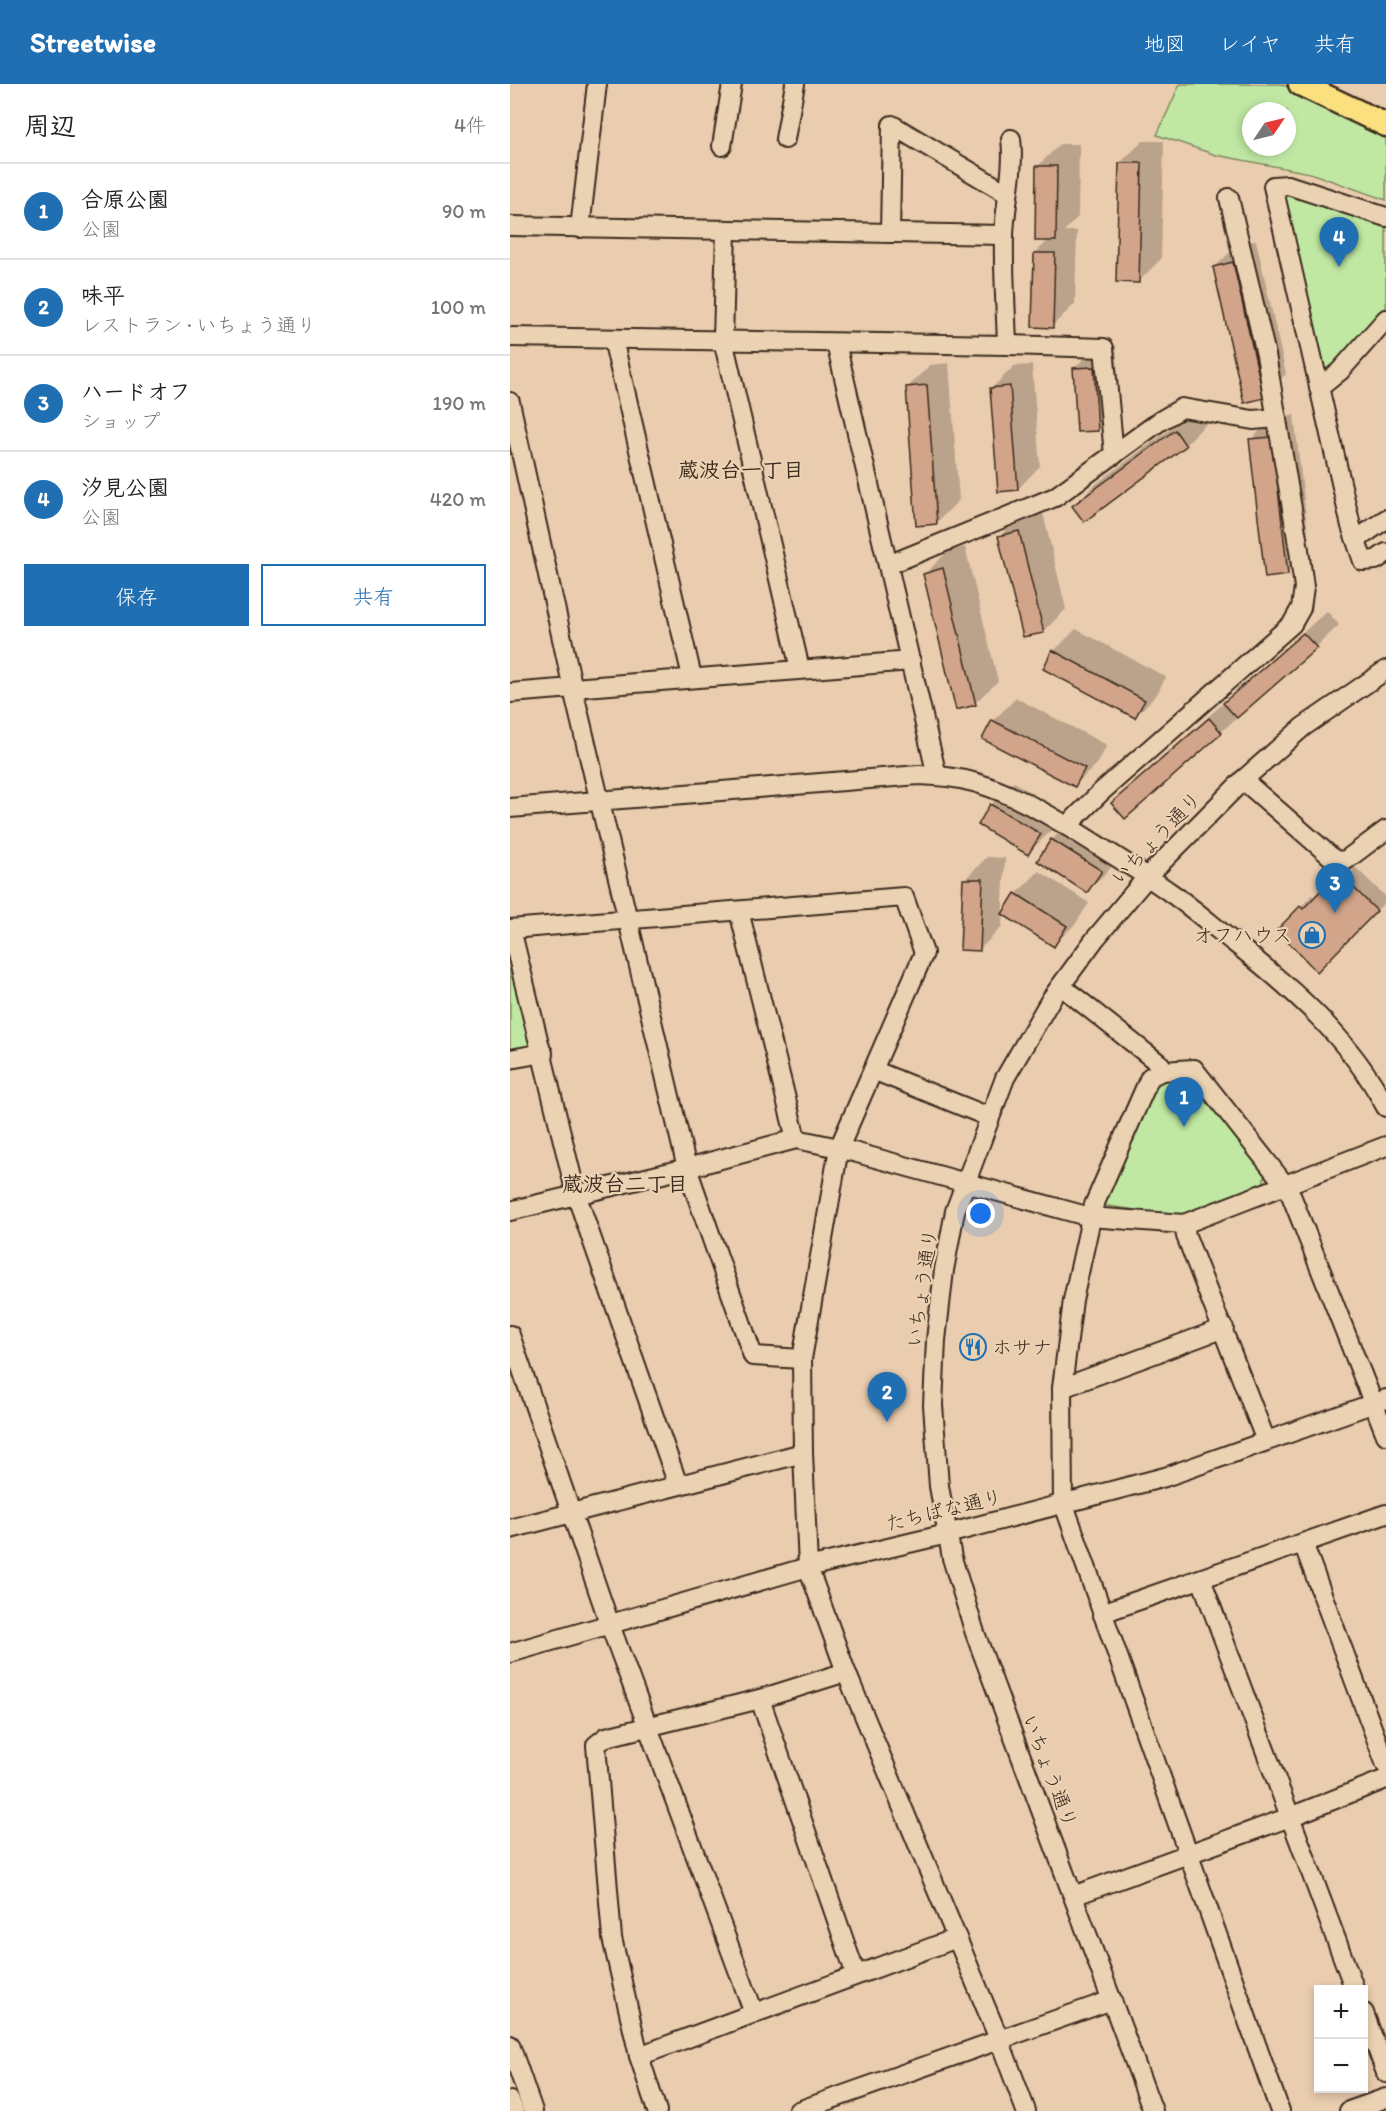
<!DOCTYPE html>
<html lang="ja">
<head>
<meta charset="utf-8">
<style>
	body { margin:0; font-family:Itim,"Klee One",sans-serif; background:#f6f6f6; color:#222 }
	.controls { position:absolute; right:18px; bottom:18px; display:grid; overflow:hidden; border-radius:0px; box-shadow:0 3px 9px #0003 }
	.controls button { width:54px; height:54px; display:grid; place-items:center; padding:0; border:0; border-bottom:2px solid #e0e0e0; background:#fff; color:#222; font:30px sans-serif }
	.compass { position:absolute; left:732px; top:18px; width:54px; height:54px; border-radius:50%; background:#fff; box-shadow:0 3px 9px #0003; rotate:55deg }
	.you { position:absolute; left:471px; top:1130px; width:21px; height:21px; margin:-15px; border:4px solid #fff; border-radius:50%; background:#1a73e8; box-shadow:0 0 0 9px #1a73e833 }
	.badge { display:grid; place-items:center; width:39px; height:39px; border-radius:50%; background:#1f6fb2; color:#fff; font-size:20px; font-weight:700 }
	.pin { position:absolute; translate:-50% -50px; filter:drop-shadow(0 2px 3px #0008) }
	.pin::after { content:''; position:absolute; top:32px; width:21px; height:18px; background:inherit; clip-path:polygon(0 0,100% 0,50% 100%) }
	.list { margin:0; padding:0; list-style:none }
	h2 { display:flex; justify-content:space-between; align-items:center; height:78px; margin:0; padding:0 24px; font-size:26px }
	h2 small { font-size:20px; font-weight:400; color:#767676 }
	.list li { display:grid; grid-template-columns:39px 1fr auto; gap:18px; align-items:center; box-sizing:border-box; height:96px; padding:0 24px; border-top:2px solid #e0e0e0 }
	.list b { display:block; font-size:22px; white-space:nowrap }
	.list p { margin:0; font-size:20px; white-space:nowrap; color:#767676 }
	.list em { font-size:20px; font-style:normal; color:#767676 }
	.actions { display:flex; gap:12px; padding:18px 24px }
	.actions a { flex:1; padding:14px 0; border:2px solid #1f6fb2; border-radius:0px; text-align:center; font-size:21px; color:#1f6fb2 }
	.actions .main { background:#1f6fb2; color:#fff }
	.map { position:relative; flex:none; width:876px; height:2027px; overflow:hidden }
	header { display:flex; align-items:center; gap:36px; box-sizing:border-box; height:84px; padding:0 30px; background:#1f6fb2; color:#fff }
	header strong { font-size:28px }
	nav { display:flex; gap:33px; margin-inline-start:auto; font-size:21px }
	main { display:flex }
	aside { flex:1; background:#fff }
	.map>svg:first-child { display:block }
	.green { fill:#c0e8a3; stroke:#7e8960; stroke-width:1.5; fill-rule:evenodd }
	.shadow { fill:#0003 }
	.building { fill:#d2a58a; stroke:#3b2a1e; stroke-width:1.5 }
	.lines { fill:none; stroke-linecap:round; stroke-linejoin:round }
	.minor-casing { stroke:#3b2a1e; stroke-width:22 }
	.major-casing { stroke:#3b2a1e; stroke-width:27 }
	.minor { stroke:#ebd2b3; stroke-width:18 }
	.major { stroke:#fbe080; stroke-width:22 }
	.labels { text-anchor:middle; stroke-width:4.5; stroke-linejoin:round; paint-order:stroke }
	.street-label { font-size:20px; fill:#3b2a1e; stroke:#ebd2b3 }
	.poi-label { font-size:20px; fill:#3b2a1e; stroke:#ebd2b3; text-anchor:end }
	.neighbourhood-label { font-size:21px; font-weight:bold; fill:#3b2a1e; stroke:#ebd2b3 }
</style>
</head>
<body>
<header>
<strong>Streetwise</strong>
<nav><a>地図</a><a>レイヤ</a><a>共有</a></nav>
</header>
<main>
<aside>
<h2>周辺<small>4件</small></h2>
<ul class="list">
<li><span class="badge">1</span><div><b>合原公園</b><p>公園</p></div><em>90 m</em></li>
<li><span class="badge">2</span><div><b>味平</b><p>レストラン · いちょう通り</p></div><em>100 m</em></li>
<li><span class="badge">3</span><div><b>ハードオフ</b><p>ショップ</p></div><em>190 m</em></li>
<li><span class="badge">4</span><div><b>汐見公園</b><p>公園</p></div><em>420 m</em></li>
</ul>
<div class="actions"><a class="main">保存</a><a>共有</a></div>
</aside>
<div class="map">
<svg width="876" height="2027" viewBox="0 0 876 2027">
	<rect width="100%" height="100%" fill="#eaccae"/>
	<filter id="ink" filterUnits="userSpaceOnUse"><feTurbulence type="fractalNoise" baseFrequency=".0167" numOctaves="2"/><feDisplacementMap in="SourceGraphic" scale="12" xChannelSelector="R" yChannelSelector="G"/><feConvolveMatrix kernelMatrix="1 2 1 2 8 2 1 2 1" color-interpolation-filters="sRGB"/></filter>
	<g filter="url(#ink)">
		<g class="green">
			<path d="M670,0h101l105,46v70l-76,-27 -94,-18 -59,-20zM741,27h36v36h-36z"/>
			<path d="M763,102l113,33v95l-67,74z"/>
			<path d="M0,845l33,124 -33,6z"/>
			<path d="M658,995h27l70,90 -2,18 -78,30 -84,-12 53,-120z"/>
		</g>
		<g class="shadow">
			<path d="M633,57h21l-3,118 -22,22 -19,-118z"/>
			<path d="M550,60h19l-1,73 -14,14h13l-2,73 -23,22 -17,-73 14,-13 -11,-74z"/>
			<path d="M746,156l30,134 -23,22 -48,-129 22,-22z"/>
			<path d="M606,261l4,62 -23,22 -23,-61 23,-22z"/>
			<path d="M439,279l10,137 -23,23 -28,-136 22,-22z"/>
			<path d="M522,281l8,101 -22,23 -27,-100 23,-23z"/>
			<path d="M688,324l10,14 -23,23 -100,75 -11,-14 22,-22z"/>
			<path d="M784,331l16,136 -23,23 -36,-134 22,-23z"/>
			<path d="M532,425l24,100 -22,22 -20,5 -24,-100 22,-22z"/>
			<path d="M455,463l33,134 -23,22 -50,-129 22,-22z"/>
			<path d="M817,527l12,14 -23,22 -95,85 -108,71 23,-22z"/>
			<path d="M566,545l90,48 -9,17 -22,23 -81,-66z"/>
			<path d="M506,614l91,47 -9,18 -23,22 -91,-47 9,-17z"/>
			<path d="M504,698l48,30 -11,19 -23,22 -48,-29 11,-19z"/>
			<path d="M564,733l49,31 -13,21 -23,22 -35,-51z"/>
			<path d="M477,773l18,1 -3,69 -22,22 -15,-70z"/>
			<path d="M844,782l32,31v4l-69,69 -38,-40 33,-35 3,3 24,-24 4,3z"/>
			<path d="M529,787l50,32 -13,20 -22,22 -50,-32 12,-19z"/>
		</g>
		<g class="building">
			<path d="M609,79h23l-3,120 -23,-1z"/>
			<path d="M526,82h21l-1,75h-21z"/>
			<path d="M524,169h21l-2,75 -21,-1z"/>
			<path d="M723,178l31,136 -20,5 -31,-136z"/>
			<path d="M584,283l4,64 -21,1 -4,-64z"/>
			<path d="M417,301l10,139 -21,2 -10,-139z"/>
			<path d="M500,302l8,104 -20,2 -8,-104z"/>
			<path d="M665,346l11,16 -102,76 -12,-16z"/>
			<path d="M762,353l16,138 -23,3 -16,-139z"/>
			<path d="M509,447l25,102 -21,4 -25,-101z"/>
			<path d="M433,484l33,137 -20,5 -33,-136z"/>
			<path d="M793,549l14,15 -80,70 -14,-15z"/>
			<path d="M542,566l93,50 -10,18 -92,-49z"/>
			<path d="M699,634l13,15 -97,86 -14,-16z"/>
			<path d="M482,636l93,48 -10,19 -93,-48z"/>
			<path d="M480,720l51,30 -13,21 -50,-30z"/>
			<path d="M541,755l51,32 -15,22 -50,-32z"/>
			<path d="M832,792l35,35 -60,61 -40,-42 23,-24 3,3 23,-24 5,3z"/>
			<path d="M453,795h20l-3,72 -20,-1z"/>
			<path d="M505,809l52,33 -13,21 -52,-33z"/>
		</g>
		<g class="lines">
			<defs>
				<g id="minor">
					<path d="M275,55l10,-55"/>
					<path d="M212,62l10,-62"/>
					<path d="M876,133l-98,-32 -15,1 78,340 12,35 13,-1 10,-7"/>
					<path d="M0,142l494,9"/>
					<path d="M70,144l17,-144"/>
					<path d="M216,146l-3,110 77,329"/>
					<path d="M380,149l2,-108 116,69"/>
					<path d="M0,253l497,8c-1,-36 -4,-73 -3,-110 1,-32 11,-65 7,-96"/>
					<path d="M103,255l79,338"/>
					<path d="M326,259l101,433"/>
					<path d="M497,261l97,3 10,107"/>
					<path d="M809,304l21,-17 46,-52"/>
					<path d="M0,318l63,287 114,479 66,188 49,3"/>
					<path d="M846,456l30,-21"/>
					<path d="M378,481l167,-68 105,-76 22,-13 71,12 24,-2"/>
					<path d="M0,609l401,-32"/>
					<path d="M733,696l93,81 10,-1 40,-30"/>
					<path d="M0,724l409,-33c20,1 38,2 58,8 45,14 86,40 125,65 24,15 47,29 69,45 23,16 43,34 65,51 59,47 114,95 150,163"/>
					<path d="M557,742l34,-34 191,-168 9,-16 3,-21 -5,-37 -33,-195 -37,-157"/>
					<path d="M229,827l57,228"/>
					<path d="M0,845l394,-32 20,56 -85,195 -37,211 1,94 5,114 38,105 153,367 27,72"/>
					<path d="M1,845l65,265 102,291"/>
					<path d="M551,902l100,79 1,6"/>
					<path d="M0,975l33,-6"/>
					<path d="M363,986l116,47"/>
					<path d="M0,1127l177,-43 109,-29 43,9 251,69 94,7 202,-78"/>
					<path d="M674,1140l2,12 80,205"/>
					<path d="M0,1251l100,290 144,388"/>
					<path d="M552,1304l162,-60"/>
					<path d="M0,1445l293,-76"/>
					<path d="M793,1459l83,222"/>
					<path d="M691,1495l154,411"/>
					<path d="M592,1529l284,-99"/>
					<path d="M0,1569l298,-86 139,-33 218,-57 221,-78"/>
					<path d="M250,1615l96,276"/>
					<path d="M563,1812l217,-79 96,-38"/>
					<path d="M854,1929l22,60"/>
					<path d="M0,1961l23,66"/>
					<path d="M129,1972l318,-118"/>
					<path d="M0,2017l4,10"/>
					<path d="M147,2027l-18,-55 -27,-118 -16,-193 10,-8 154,-38 86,-27"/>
					<path d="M288,2027l314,-111"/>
					<path d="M643,2027l-178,-478 -23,-75 -13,-72 -6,-81 3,-65 8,-70 11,-59 50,-133 46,-79 44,-60 52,-62 96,-97 60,-53 83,-57"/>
					<path d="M770,2027l-217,-609 -1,-114 11,-88 21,-95 56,-128 12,-6 32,-2 91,116 6,10 95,240"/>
					<path d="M839,2027l37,-13"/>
				</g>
				<path id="major" d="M790,0l86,41"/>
			</defs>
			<use href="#minor" class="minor-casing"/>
			<use href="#major" class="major-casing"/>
			<use href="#minor" class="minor"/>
			<use href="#major" class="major"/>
		</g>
	</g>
	<defs>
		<symbol id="shop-ring" viewBox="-11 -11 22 22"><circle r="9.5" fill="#ebd2b3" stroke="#1f6fb2" stroke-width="1.5"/><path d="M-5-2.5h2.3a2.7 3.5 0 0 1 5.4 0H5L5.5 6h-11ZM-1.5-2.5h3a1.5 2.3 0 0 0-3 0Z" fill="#1f6fb2"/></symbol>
		<symbol id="restaurant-ring" viewBox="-11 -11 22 22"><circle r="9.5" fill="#ebd2b3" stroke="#1f6fb2" stroke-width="1.5"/><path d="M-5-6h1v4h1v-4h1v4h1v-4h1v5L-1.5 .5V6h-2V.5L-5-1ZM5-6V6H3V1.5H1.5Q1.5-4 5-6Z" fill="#1f6fb2"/></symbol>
	</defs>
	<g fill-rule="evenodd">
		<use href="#shop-ring" x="787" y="836" width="30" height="30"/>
		<use href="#restaurant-ring" x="448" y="1248" width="30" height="30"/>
	</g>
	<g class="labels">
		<g class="street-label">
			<text transform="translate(646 754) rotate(-46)" y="7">いちょう通り</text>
			<text transform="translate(412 1204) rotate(-82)" y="7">いちょう通り</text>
			<text transform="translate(434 1426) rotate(-14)" y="7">たちばな通り</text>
			<text transform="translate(540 1687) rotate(69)" y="7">いちょう通り</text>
		</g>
		<g class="poi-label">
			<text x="782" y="858">オフハウス</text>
			<text x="482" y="1270" text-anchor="start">ホサナ</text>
		</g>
		<g class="neighbourhood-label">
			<text x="231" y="393">蔵波台一丁目</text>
			<text x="115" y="1107">蔵波台二丁目</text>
		</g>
	</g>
</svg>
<div class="controls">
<button>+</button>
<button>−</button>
</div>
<svg class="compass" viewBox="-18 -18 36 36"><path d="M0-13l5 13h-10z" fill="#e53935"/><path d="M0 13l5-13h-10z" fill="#767676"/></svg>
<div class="you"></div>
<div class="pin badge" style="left:674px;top:1043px">1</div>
<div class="pin badge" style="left:377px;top:1338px">2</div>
<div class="pin badge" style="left:825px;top:829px">3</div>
<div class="pin badge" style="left:829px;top:183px">4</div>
</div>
</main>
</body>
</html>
